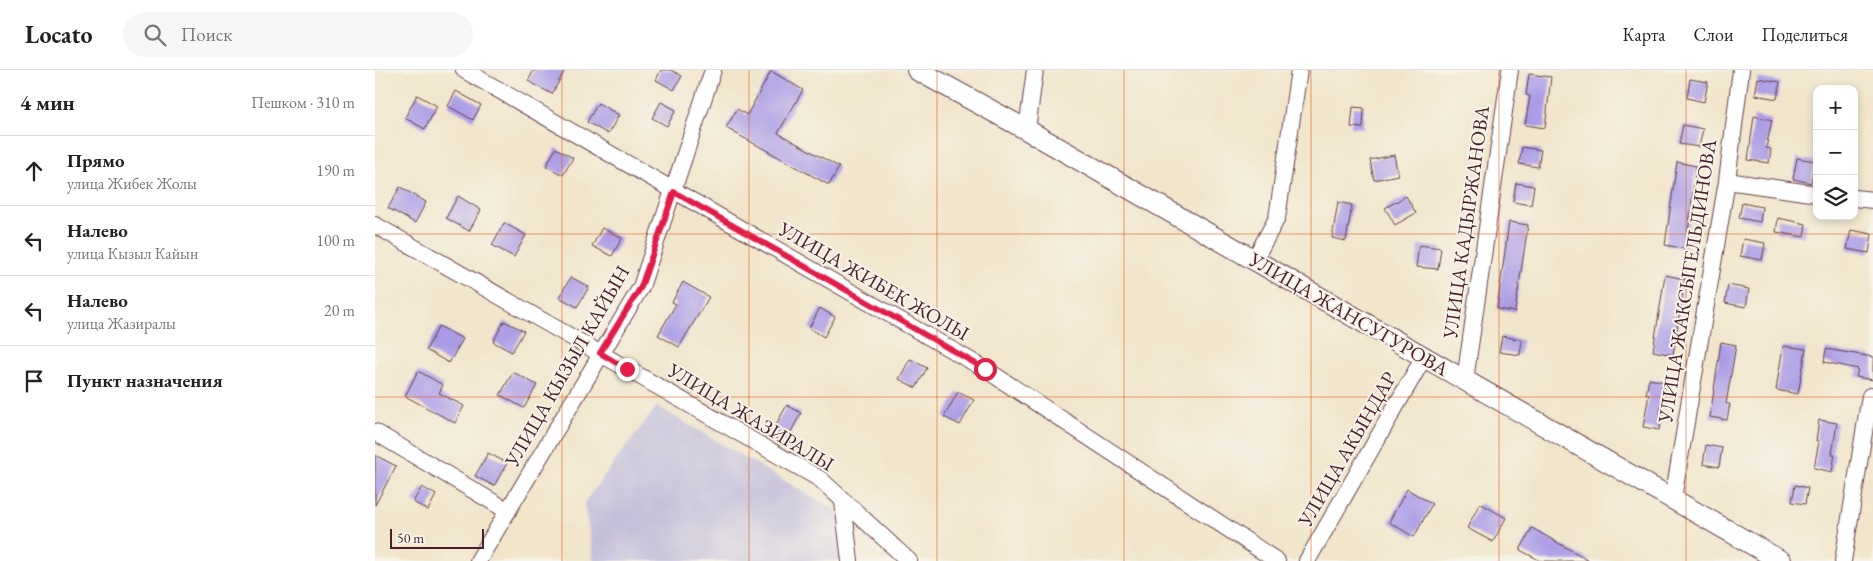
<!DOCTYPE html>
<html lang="ru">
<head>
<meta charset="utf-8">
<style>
	body { margin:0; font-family:"EB Garamond",serif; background:#f6f6f6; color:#222 }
	.controls { position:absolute; right:15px; top:15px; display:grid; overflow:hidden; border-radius:10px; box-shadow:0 2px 8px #0003 }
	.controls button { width:45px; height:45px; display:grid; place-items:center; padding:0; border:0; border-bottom:1px solid #e0e0e0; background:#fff; color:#222; font:25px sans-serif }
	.scale { position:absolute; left:15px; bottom:12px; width:94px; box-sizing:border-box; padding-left:5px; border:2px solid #4a1f2b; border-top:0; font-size:14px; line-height:18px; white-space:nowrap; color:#4a1f2b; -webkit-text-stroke:4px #f7f3e8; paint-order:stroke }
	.stop { position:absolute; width:15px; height:15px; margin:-11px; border:4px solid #e11d48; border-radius:50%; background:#fff }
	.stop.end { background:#e11d48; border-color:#fff; box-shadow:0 1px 5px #0008 }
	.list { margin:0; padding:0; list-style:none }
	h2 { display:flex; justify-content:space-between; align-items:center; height:65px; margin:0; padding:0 20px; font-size:21px }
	h2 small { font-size:16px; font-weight:400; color:#767676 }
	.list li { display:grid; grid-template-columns:32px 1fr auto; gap:15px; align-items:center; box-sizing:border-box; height:70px; padding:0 20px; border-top:1px solid #e0e0e0 }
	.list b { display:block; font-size:19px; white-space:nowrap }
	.list p { margin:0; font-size:16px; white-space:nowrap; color:#767676 }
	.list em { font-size:16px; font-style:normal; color:#767676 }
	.icon { flex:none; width:28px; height:28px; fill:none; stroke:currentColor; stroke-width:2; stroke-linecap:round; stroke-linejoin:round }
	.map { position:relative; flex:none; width:1498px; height:491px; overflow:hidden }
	header { display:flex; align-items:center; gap:30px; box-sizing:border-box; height:70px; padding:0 25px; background:#fff; border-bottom:1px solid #e0e0e0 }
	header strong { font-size:24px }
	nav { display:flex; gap:28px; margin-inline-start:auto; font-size:18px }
	.search { width:350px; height:45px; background:#f6f6f6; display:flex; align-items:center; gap:12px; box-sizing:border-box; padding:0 18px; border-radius:28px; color:#767676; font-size:19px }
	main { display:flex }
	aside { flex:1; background:#fff }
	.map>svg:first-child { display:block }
	.industrial { fill:#c5c0da }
	.building { fill:#aa9ae6 }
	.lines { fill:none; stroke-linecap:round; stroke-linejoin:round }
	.minor-casing { stroke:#633d43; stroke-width:18 }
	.major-casing { stroke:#633d43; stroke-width:22 }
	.minor { stroke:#fff; stroke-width:16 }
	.major { stroke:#fff; stroke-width:20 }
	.route { stroke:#e11d48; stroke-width:6 }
	.grid { fill:none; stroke:#e0560e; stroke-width:1; stroke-opacity:0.55 }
	.labels { text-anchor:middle; stroke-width:4; stroke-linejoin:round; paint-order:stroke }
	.street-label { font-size:20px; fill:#4a1f2b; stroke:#f7f3e8 }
</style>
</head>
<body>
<header>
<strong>Locato</strong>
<div class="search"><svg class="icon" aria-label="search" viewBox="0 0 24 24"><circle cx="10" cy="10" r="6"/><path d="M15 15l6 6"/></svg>Поиск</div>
<nav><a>Карта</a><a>Слои</a><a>Поделиться</a></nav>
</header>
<main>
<aside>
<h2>4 мин<small>Пешком · 310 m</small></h2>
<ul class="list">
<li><svg class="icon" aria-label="ahead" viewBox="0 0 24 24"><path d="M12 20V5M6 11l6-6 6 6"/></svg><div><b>Прямо</b><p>улица Жибек Жолы</p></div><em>190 m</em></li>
<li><svg class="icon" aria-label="left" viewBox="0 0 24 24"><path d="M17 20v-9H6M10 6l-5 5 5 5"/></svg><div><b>Налево</b><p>улица Кызыл Кайын</p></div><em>100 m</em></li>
<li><svg class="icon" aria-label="left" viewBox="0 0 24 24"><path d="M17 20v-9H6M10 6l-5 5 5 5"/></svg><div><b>Налево</b><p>улица Жазиралы</p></div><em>20 m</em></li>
<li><svg class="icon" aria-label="arrive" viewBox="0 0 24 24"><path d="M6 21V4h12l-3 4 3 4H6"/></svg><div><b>Пункт назначения</b></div></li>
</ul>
</aside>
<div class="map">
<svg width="1498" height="491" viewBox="0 0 1498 491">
	<rect width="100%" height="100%" fill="#f7f3e8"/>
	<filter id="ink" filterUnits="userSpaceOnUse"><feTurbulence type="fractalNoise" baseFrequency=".02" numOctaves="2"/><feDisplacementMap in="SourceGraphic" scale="10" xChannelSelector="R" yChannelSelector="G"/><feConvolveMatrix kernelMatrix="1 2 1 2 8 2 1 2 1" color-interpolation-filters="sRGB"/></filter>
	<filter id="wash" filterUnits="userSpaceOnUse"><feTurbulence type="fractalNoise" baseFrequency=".0096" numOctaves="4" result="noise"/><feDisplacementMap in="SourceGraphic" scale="20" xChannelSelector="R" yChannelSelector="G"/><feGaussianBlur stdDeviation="1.12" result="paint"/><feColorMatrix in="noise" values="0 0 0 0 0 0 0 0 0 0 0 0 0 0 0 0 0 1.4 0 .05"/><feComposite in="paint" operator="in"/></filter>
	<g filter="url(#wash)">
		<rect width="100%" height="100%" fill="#f1e5cb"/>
		<path class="industrial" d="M282,336l181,106 6,49h-250l-10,-58z"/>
		<g id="blocks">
			<g class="building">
				<path d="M159,0h31l-13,24 -24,-13z"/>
				<path d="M286,0h10l11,6 -8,14 -18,-10z"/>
				<path d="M396,1l32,19 -25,43 61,34 -10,18 -103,-57 11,-19 10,6z"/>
				<path d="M1154,4l22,3 -6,51 -20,-3 5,-29 -4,-1z"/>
				<path d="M1383,8l22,4 -3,17 -22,-4z"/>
				<path d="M1315,9l18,3 -4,20 -17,-4z"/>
				<path d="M81,21l25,14 -8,15 -25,-14z"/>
				<path d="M42,25l20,11 -12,23 -20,-11z"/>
				<path d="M286,32l15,8 -9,16 -15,-8z"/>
				<path d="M223,33l21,12 -11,19 -21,-12z"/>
				<path d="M978,37l11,1 -1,20 -12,-1z"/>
				<path d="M1379,46l18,4 -6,28 5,1 -2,14 -21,-3z"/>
				<path d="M1308,55l20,4 -4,18 -20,-3z"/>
				<path d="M1147,77l19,3 -3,17 -19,-3z"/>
				<path d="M181,78l17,10 -10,17 -17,-9z"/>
				<path d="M1019,85l4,20 -24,5 -4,-20z"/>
				<path d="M1422,88l18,3 -4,22 -18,-4z"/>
				<path d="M1302,92l19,4 -10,83 -21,-4z"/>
				<path d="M1141,113l18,3 -3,19 -18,-3z"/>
				<path d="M25,117l26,15 -11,21 -27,-15z"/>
				<path d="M83,126l23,14 -12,21 -23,-13z"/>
				<path d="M1031,126l10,17 -21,12 -10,-17z"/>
				<path d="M963,132l14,3 -6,36 -14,-3z"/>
				<path d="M1367,133l20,4 -2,15 -21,-4z"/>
				<path d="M1403,148l28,6 -2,13 -28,-5z"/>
				<path d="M1134,152l19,3 -13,87 -18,-3z"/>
				<path d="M129,153l22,12 -12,22 -22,-12z"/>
				<path d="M227,158l20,10 -10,18 -20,-10z"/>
				<path d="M1476,160l21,4 -3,19 -22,-4z"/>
				<path d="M1368,169l22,4 -3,17 -22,-4z"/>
				<path d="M1044,175l22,3 -3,21 -22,-2z"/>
				<path d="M1290,205l20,4 -12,76 -20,-4z"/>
				<path d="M196,207l18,10 -12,20 -18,-10z"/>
				<path d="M308,212l26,15 -30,50 -21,-12 18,-31 -4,-2z"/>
				<path d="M1353,215l21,4 -3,18 -21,-4z"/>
				<path d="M445,238l15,9 -11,20 -15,-9z"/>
				<path d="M129,251l20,10 -12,21 -19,-10z"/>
				<path d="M64,256l24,13 -14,24 -23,-13z"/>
				<path d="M1127,266l20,4 -2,15 -21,-3z"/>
				<path d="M1346,272l15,3 -10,59h4l-3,16 -17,-3z"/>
				<path d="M1408,276l23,3 -8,45 -22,-4z"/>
				<path d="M1451,279l47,8v23l-17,-3 2,-8 -34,-7z"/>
				<path d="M535,289l17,9 -11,20 -17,-9z"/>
				<path d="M43,301l25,14 -4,8 25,13 -9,17 -50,-27z"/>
				<path d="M138,302l24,13 -13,23 -24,-13z"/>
				<path d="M1274,309l16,3 -5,31 2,1 -3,16 -16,-3 6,-33h-3z"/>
				<path d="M583,322l16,8 -14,25 -16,-8z"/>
				<path d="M412,335l14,8 -16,30 -15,-8z"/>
				<path d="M1444,350l18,3 -5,31h3l-3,18 -18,-4 5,-27h-3z"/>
				<path d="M1331,375l16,3 -3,19 -16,-3z"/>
				<path d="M113,383l19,10 -13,23 -19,-10z"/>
				<path d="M0,385l21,11 -21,39z"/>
				<path d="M1420,415l13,3 -3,16 -13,-2z"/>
				<path d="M47,417l14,8 -8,15 -15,-8z"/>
				<path d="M1032,419l25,15 -18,33 -25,-15z"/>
				<path d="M1105,433l26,15 -13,24 -26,-14z"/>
				<path d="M1157,458l21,12 37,21h-49l-21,-11z"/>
			</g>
		</g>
	</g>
	<g filter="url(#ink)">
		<use href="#blocks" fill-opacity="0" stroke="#633d43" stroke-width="1"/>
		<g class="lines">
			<defs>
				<g id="minor">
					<path d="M89,0l521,299 292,192"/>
					<path d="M652,60l8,-60"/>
					<path d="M1352,111l90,13"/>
					<path d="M1479,128l19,2"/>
					<path d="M0,155l445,254 89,82"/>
					<path d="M879,190l23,-42 22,-148"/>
					<path d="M1090,310l45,-310"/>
					<path d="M0,362l133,79"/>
					<path d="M1298,429l54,-318 14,-111"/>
					<path d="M468,432l7,59"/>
					<path d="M103,491l163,-274 72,-217"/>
					<path d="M932,491l117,-204"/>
					<path d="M1468,491l27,-165"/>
				</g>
				<path id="major" d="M542,0l110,60 754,431"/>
			</defs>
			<use href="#minor" class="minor-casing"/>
			<use href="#major" class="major-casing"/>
			<use href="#minor" class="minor"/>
			<use href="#major" class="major"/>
		</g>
	</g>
	<g class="lines" filter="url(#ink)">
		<path class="route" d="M252,299l-27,-16 41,-66 33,-95 311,177"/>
	</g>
	<path class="grid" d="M187,0v491M374,0v491M562,0v491M749,0v491M936,0v491M1124,0v491M1311,0v491M0,164h1498M0,327h1498"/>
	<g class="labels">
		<g class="street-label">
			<text transform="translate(1091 152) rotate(-82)" y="7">УЛИЦА КАДЫРЖАНОВА</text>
			<text transform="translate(499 211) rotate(30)" y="7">УЛИЦА ЖИБЕК ЖОЛЫ</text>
			<text transform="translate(1312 211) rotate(-81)" y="7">УЛИЦА ЖАКСЫГЕЛЬДИНОВА</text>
			<text transform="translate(974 244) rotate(30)" y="7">УЛИЦА ЖАНСУГУРОВА</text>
			<text transform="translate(192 296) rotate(-60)" y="7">УЛИЦА КЫЗЫЛ КАЙЫН</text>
			<text transform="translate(376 347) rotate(31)" y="7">УЛИЦА ЖАЗИРАЛЫ</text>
			<text transform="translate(972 379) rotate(-60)" y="7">УЛИЦА АКЫНДАР</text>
		</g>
	</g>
</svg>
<div class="controls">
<button>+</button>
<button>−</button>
<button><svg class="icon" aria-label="layers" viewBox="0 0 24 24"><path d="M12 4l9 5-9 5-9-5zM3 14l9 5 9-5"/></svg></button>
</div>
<div class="scale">50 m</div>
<div class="stop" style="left:610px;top:299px"></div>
<div class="stop end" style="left:252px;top:299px"></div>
</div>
</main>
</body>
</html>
